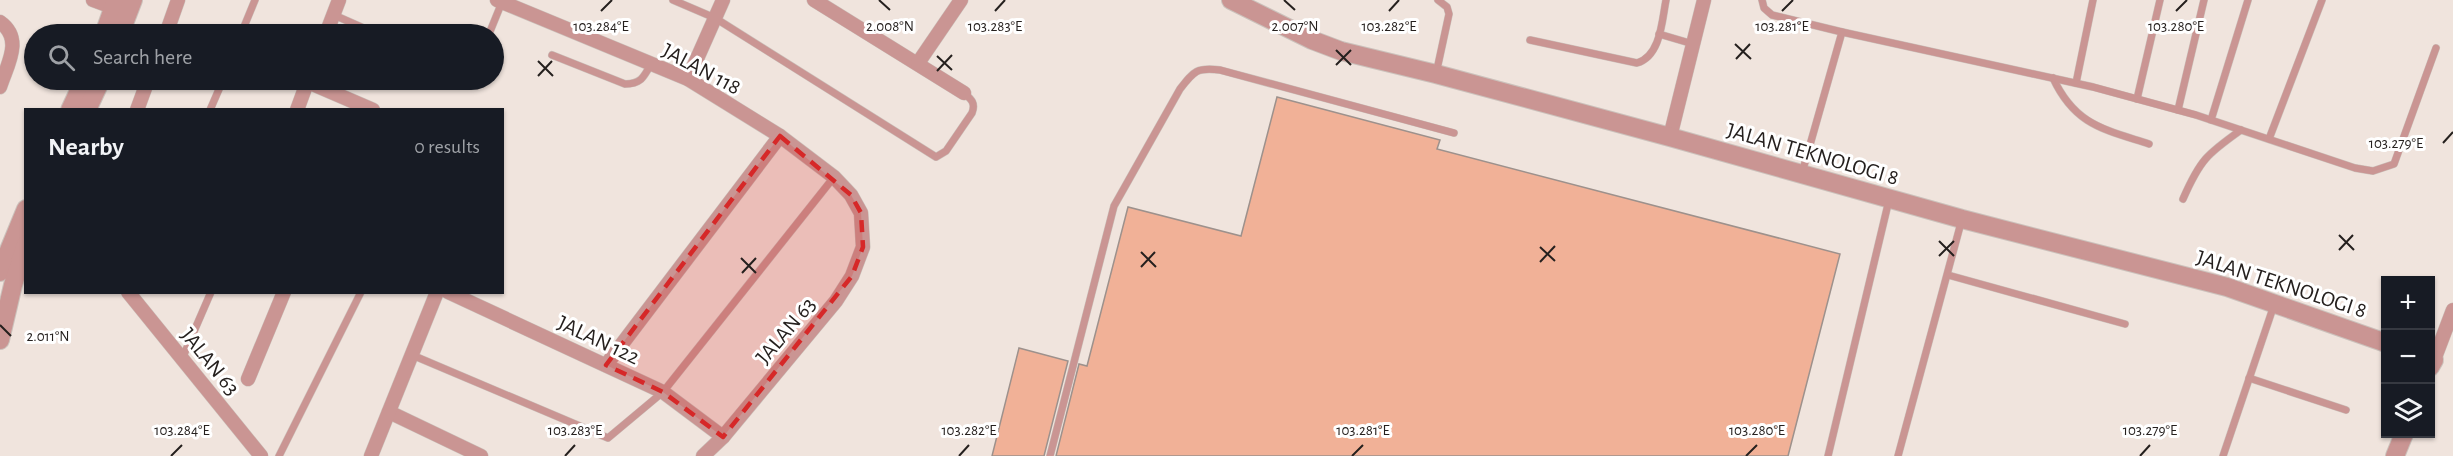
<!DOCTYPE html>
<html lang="en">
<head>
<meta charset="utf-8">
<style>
	body { margin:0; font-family:"Alegreya Sans",sans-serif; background:#20242c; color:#f1f3f6 }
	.controls { position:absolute; right:18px; bottom:18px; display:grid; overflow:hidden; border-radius:0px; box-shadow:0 2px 4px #0004 }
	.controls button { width:54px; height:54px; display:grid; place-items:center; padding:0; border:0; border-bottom:2px solid #363941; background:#171b24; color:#f1f3f6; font:30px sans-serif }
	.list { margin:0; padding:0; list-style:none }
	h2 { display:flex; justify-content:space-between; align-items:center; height:78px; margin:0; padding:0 24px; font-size:26px }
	h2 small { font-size:20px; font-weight:400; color:#9ea1a6 }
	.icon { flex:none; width:33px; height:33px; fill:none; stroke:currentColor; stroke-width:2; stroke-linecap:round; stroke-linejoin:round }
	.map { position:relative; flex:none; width:2453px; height:456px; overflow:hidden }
	.search { position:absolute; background:#171b24; box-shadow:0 2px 4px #0004; left:24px; top:24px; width:480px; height:66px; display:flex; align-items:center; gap:15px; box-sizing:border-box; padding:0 21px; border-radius:33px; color:#9ea1a6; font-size:22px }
	.panel { position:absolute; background:#171b24; box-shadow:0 2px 4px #0004; left:24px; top:108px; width:480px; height:186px; border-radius:0px }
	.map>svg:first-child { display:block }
	.building { fill:#f1b197; stroke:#9d918c; stroke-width:1.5 }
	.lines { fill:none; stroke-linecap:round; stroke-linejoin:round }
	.service-casing { stroke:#cbc1bb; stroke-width:8 }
	.minor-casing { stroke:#cbc1bb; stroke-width:15 }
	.tertiary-casing { stroke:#cbc1bb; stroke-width:20 }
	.service { stroke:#ca9593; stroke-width:7 }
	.minor { stroke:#ca9593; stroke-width:14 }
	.tertiary { stroke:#ca9593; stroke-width:18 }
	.marked { fill:#d62828; fill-opacity:0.2; stroke:#d62828; stroke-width:4.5; stroke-dasharray:12 8; stroke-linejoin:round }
	.ticks { fill:none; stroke:#25201e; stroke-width:2 }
	.labels { text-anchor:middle; stroke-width:6; stroke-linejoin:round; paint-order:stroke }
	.street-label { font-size:22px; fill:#25201e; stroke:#fff }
	.ticks-label { font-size:15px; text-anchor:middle; fill:#25201e; stroke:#fff; stroke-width:6; stroke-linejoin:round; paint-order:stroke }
</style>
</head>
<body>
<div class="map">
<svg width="2453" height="456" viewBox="0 0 2453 456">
	<rect width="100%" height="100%" fill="#f0e4dd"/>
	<g class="building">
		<path d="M1277,97l163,43 -3,9 403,105 -52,202h-732l23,-92 8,2 41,-159 113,29z"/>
		<path d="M1019,348l49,13 -24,95h-52z"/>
	</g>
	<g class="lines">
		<defs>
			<g id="service">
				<path d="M673,0l42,18 221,139 10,-6 26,-38c4,-10 -1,-14 -8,-20"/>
				<path d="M1762,0l2,8 8,7 70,17"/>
				<path d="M334,15l43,19"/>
				<path d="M241,34l14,-34"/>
				<path d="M489,34l13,-32"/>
				<path d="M1659,34l34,10"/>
				<path d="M1530,40l107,23c24,-7 25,-43 29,-63"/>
				<path d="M552,55l73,29c16,0 19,-7 26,-20"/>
				<path d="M1436,74l13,-60 -2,-7 -9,-7"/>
				<path d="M2053,78c22,47 50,51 96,66"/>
				<path d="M2076,83l17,-83"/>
				<path d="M2137,99l23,-99"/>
				<path d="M210,110l13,-30"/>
				<path d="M2178,110l26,-110"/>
				<path d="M2211,120l37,-120"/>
				<path d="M2269,139l53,-139"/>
				<path d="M1802,173l40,-141 251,55 103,28 159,53 18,3 21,-7 42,-116"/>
				<path d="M2183,199c17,-39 24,-45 58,-69"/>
				<path d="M1948,275l177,49"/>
				<path d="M412,355l196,83 55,-46 171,-215"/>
				<path d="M182,359l29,-67"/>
				<path d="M2249,378l97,32"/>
				<path d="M279,456l82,-164"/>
				<path d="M1050,456l64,-250 66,-117c14,-18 17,-22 40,-19l234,63"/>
				<path d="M1828,456l61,-256"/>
				<path d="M1898,456l64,-237"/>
				<path d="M2223,456l51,-151"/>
			</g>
			<g id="minor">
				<path d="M93,0l27,10"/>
				<path d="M497,0l191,79 92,57 54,41 17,18 10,18 2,34 -11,29 -16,25 -113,136 -20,19"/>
				<path d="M814,0l150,93"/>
				<path d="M0,22c24,17 7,43 0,65"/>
				<path d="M166,34l12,-34"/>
				<path d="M326,34l13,-34"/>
				<path d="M918,63l43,-63"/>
				<path d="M688,79l35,-79"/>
				<path d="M308,82l65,28"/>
				<path d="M137,110l11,-30"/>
				<path d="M297,110l11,-30"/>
				<path d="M1670,137l34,-137"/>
				<path d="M128,292l133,164"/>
				<path d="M448,292l215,100 60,45"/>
				<path d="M2434,360l19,-50"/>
				<path d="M606,365l174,-229"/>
				<path d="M248,379l36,-87"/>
				<path d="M389,412l92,44"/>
				<path d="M371,456l66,-164"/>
			</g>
			<g id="tertiary">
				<path d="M1231,0l81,40 29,11 95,23 234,63 292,82 265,68 159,56"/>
				<path d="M104,34l12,-34"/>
				<path d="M120,34l13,-34"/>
				<path d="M70,110l14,-30"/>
				<path d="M87,110l14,-30"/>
				<path d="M0,272l26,-63"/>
				<path d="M0,340l13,-55 13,-41"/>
				<path d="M2430,359l4,1 -4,7"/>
				<path d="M2395,456l9,-22"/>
			</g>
		</defs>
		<use href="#service" class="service-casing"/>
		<use href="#minor" class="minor-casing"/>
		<use href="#tertiary" class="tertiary-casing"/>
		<use href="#service" class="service"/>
		<use href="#minor" class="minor"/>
		<use href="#tertiary" class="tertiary"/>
	</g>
	<path class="marked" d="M780,136l71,59 10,18 2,34 -11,29 -129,161 -60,-45 -57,-27z"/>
	<path class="ticks" d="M879,0l11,10M1284,0l11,10M601,11l11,-11M995,11l10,-11M1389,11l10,-11M1782,11l11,-11M2176,11l11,-11M1735,44l16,15M1336,50l15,15M937,56l15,14M1736,59l14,-15M538,61l15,15M1336,65l15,-15M937,71l15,-16M538,76l14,-15M2443,143l10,-11M2339,235l15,15M1939,241l15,15M1540,247l15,14M2339,250l14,-15M1141,252l15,15M1939,256l15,-15M741,258l15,15M1540,262l15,-16M1141,267l14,-15M742,273l14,-15M0,325l11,11M171,456l11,-11M565,456l10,-11M959,456l10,-11M1352,456l11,-11M1746,456l11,-11M2140,456l10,-11"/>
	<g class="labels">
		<g class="street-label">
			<text transform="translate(702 68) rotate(28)" y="8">JALAN 118</text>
			<text transform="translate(1813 153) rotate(16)" y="8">JALAN TEKNOLOGI 8</text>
			<text transform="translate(2282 283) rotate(18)" y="8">JALAN TEKNOLOGI 8</text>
			<text transform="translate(785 330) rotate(-50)" y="8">JALAN 63</text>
			<text transform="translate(599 339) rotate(25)" y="8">JALAN 122</text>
			<text transform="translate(211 361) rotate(51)" y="8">JALAN 63</text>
		</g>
	</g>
	<g class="ticks-label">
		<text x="1295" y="31">2.007°N</text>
		<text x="890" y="31">2.008°N</text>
		<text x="601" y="31">103.284°E</text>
		<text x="995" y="31">103.283°E</text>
		<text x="1389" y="31">103.282°E</text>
		<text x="1782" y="31">103.281°E</text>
		<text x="2176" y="31">103.280°E</text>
		<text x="2396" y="148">103.279°E</text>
		<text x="48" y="341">2.011°N</text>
		<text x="182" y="435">103.284°E</text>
		<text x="575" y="435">103.283°E</text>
		<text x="969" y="435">103.282°E</text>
		<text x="1363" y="435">103.281°E</text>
		<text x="1757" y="435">103.280°E</text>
		<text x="2150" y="435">103.279°E</text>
	</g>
</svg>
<div class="controls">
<button>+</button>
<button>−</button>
<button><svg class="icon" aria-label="layers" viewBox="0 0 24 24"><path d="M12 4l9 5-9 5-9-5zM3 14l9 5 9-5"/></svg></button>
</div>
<div class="search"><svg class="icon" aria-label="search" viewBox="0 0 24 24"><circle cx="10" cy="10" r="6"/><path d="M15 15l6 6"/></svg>Search here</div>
<section class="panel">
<h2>Nearby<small>0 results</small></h2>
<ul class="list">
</ul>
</section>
</div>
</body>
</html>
